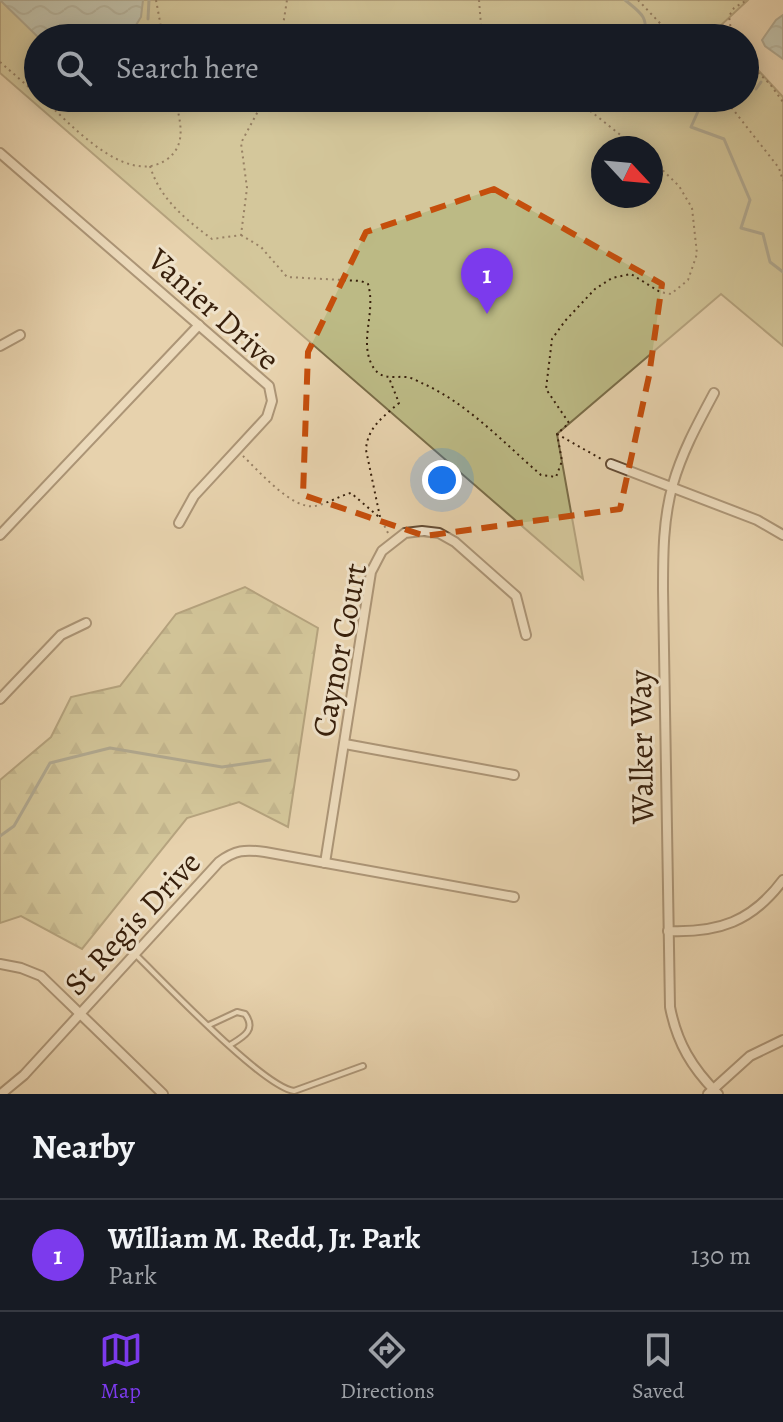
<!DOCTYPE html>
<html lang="en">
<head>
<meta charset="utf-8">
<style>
	body { margin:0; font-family:Alegreya,serif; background:#20242c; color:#f1f3f6 }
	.compass { position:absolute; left:591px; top:136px; width:72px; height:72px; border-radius:50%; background:#171b24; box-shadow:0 4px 20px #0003; rotate:116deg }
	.you { position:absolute; left:442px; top:480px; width:28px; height:28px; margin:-20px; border:6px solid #fff; border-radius:50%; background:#1a73e8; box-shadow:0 0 0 12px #1a73e833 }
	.badge { display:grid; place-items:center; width:52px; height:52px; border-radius:50%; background:#7c3aed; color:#fff; font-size:26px; font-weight:700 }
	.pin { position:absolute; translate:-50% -66px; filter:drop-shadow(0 2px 4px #0008) }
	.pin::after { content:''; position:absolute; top:42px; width:28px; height:24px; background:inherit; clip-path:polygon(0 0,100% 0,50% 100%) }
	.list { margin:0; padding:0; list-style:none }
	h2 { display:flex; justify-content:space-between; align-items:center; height:104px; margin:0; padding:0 32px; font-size:34px }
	h2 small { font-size:26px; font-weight:400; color:#9ea1a6 }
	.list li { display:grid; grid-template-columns:52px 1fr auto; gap:24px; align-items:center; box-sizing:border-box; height:112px; padding:0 32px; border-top:2px solid #363941 }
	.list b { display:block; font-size:30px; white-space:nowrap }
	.list p { margin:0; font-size:26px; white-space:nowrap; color:#9ea1a6 }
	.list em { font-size:26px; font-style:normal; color:#9ea1a6 }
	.icon { flex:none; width:44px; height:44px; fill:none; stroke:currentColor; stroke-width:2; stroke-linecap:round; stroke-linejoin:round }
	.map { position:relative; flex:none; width:783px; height:1094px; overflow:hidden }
	.search { position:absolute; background:#171b24; box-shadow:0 4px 20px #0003; left:24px; right:24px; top:24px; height:88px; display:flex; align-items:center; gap:20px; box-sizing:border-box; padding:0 28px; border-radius:44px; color:#9ea1a6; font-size:30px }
	.sheet { height:216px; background:#171b24 }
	nav { display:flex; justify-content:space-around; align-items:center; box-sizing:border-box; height:112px; border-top:2px solid #363941; background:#171b24; font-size:22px; color:#9ea1a6 }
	nav a { display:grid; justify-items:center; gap:4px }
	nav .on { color:#7c3aed }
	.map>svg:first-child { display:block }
	.forest { fill:url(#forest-firs); stroke:#7a6d48; stroke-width:2 }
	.green { fill:#bcba85; stroke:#7a6d48; stroke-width:2; fill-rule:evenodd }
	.water { fill:url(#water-waves); stroke:#727a70; stroke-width:2 }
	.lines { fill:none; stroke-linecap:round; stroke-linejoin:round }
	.stream { stroke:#727a70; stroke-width:3 }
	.service-casing { stroke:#644c34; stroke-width:8 }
	.minor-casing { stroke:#644c34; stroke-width:12 }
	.path { stroke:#38200c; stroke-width:2; stroke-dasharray:2 4; stroke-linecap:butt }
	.service { stroke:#efe2ca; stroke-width:4 }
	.minor { stroke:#efe2ca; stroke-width:8 }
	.marked { fill:none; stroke:#c54e0c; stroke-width:6; stroke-dasharray:16 10; stroke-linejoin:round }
	.labels { text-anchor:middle; stroke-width:6; stroke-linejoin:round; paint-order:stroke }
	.street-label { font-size:32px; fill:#38200c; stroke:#efe2ca }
</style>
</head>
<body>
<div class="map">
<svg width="783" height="1094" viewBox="0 0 783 1094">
	<defs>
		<pattern id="forest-firs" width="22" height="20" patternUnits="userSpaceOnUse" patternTransform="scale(2)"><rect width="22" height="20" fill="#bcba85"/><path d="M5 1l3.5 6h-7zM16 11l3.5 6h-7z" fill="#9a976b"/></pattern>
		<pattern id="water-waves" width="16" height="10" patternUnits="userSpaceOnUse" patternTransform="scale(2)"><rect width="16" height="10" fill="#99b6b2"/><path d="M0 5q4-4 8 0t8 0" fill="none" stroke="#7e948f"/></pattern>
	</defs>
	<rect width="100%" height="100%" fill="#e7d2ad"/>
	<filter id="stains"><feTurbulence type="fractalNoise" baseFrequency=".0025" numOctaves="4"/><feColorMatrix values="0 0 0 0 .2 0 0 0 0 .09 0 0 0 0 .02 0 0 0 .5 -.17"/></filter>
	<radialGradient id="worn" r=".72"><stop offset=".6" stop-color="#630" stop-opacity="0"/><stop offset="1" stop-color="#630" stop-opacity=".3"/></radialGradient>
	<path class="forest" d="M245,587l73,41 -30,199 -49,-25 -52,16 -105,131 -61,-33 -21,7v-143l51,-43 20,-40 49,-11 56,-72z"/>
	<path class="green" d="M0,0h748l-29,27 10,11h-691v60h707v-42l38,41v249l-62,-52 -164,140 26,145 -583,-506zM603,148h48v48h-48z"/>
	<g class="water">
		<path d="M0,0h143l-2,17 -13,21h-89z"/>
		<path d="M783,15v44l-18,-13 -3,-6 14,-20z"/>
	</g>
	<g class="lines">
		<g class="stream">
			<path d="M625,0c16,13 23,16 20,38"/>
			<path d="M148,19l1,-19"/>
			<path d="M756,89l5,-7"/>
			<path d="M704,98l-13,29 33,12 26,61 -9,28 22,6 7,28 13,10"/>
			<path d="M0,836l14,-10 36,-63 60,-15 112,19 48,-7"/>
		</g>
		<defs>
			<g id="service">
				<path d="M136,955c28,27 127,132 158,136l69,-25"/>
				<path d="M209,1025l28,-13 8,2c12,16 -2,23 -15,31"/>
			</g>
			<g id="minor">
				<path d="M0,153l269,233 3,15 -5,16 -73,79 -15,27"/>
				<path d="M0,346l20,-11"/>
				<path d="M714,393c-16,30 -32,59 -41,91 -10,35 -10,71 -10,106l7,417c7,36 22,61 48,87"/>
				<path d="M611,464l146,56 26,15"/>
				<path d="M0,535l199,-210"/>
				<path d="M0,699l61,-64 25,-12"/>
				<path d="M345,744l169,31"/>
				<path d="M325,863l46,-291 11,-21 23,-18 17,-2 17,2 16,9 61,54 10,39"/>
				<path d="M668,931c50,2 84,-9 115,-51"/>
				<path d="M0,964l21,4 20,8 122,118"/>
				<path d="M1,1094l23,-19 195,-213c16,-12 26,-13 46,-10l249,45"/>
				<path d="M708,1094l42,-38 33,-16"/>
			</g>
		</defs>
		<use href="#service" class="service-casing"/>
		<use href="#minor" class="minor-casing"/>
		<g class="path">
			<path d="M156,0l7,38"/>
			<path d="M479,0l3,38"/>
			<path d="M638,0l36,38"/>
			<path d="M281,38l6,-38"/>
			<path d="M732,38l-3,-22 5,-8 13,-8"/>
			<path d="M745,60l25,24 13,18"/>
			<path d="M0,62l38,33"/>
			<path d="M42,98c27,24 83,89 124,62 22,-15 14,-39 9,-62"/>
			<path d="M563,98l26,12 48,38"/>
			<path d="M724,98l55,70 4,13"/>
			<path d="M150,166c10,33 35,53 62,73l29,-4 6,-47 -6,-45 24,-45"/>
			<path d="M241,235l20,12 26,30 74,4 7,3c8,27 -8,55 3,79 8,18 21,13 36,14 6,1 12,5 17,7 44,20 81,60 117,91l15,2 6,-16 -5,-27 12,-11 -23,-34 6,-50 13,-18 30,-32 17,-11 19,-4 29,18 11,2 17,-14 9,-26 -5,-46 -13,-22 -28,-27"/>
			<path d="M557,434l46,26"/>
			<path d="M243,456c16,15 49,54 72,50 12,-2 24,-10 36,-13l28,24"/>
			<path d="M388,533l-8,-16 -14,-67c1,-22 17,-33 33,-47l-10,-25"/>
		</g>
		<use href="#service" class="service"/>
		<use href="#minor" class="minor"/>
	</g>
	<path d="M0 0H783V1094H0ZM494,189l168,95 -13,92 -29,133 -195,27 -122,-41 5,-143 58,-120z" fill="#e7d2ad" fill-opacity=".55" fill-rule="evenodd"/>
	<path class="marked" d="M494,189l168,95 -13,92 -29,133 -195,27 -122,-41 5,-143 58,-120z"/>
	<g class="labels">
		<g class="street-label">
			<text transform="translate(214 309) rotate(42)" y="11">Vanier Drive</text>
			<text transform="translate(339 650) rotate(-79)" y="11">Caynor Court</text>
			<text transform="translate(641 747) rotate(-91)" y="11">Walker Way</text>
			<text transform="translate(132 923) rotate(-47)" y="11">St Regis Drive</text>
		</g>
	</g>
	<rect width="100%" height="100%" filter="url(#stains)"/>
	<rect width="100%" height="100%" fill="url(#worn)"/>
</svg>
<svg class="compass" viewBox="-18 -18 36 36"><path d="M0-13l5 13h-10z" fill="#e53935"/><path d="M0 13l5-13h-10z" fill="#9ea1a6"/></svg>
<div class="you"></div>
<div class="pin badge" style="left:487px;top:314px">1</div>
<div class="search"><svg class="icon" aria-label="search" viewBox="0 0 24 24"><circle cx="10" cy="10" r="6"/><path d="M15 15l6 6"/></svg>Search here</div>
</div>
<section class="sheet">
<h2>Nearby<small></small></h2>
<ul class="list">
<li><span class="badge">1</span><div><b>William M. Redd, Jr. Park</b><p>Park</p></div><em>130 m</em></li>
</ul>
</section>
<nav>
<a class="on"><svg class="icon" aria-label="map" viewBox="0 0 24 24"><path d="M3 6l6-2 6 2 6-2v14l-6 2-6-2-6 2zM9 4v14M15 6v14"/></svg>Map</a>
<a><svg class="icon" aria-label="directions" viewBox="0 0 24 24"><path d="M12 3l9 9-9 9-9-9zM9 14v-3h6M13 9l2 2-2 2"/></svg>Directions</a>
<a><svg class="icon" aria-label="saved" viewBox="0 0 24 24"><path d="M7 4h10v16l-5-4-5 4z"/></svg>Saved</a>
</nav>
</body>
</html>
